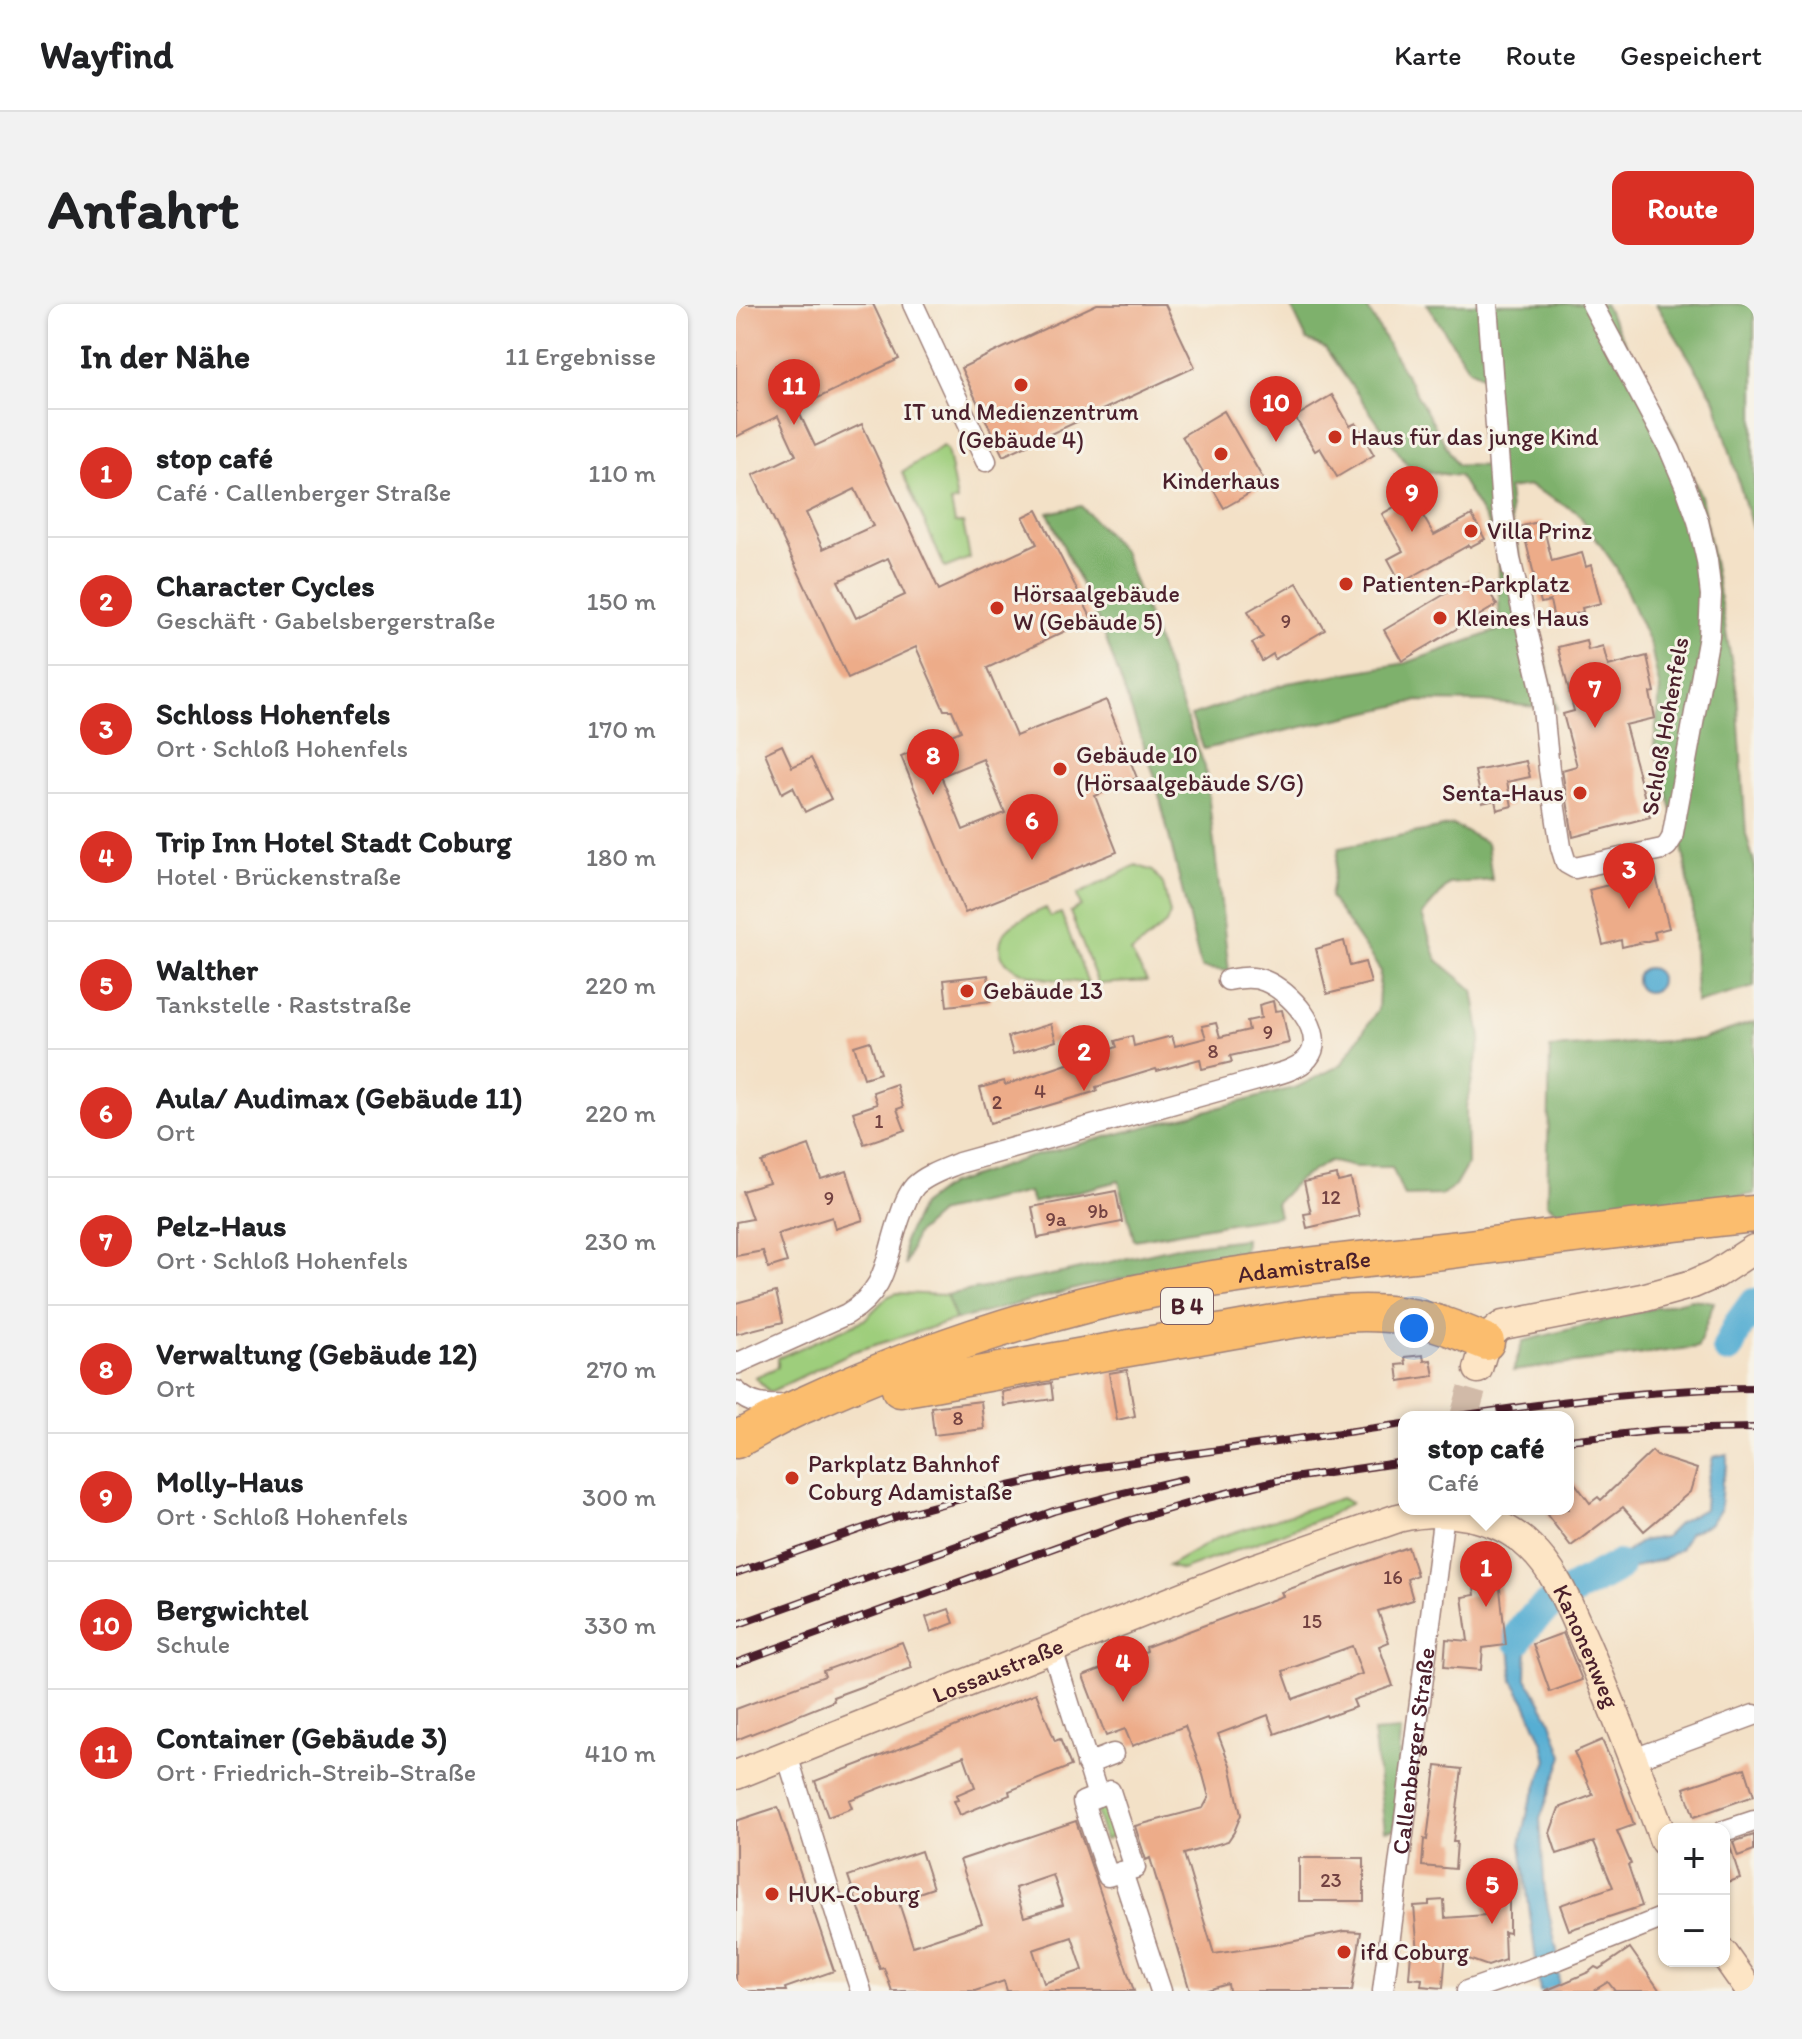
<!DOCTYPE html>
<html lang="de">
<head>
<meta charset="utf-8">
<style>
	body { margin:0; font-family:Itim,sans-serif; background:#f2f2f2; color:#202124 }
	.controls { position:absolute; right:24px; bottom:24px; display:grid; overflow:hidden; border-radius:16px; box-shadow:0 2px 6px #0004 }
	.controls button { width:72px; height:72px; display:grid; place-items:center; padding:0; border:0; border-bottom:2px solid #e0e0e0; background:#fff; color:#202124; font:40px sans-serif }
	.you { position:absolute; left:678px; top:1024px; width:28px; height:28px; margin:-20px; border:6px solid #fff; border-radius:50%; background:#1a73e8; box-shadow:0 0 0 12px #1a73e833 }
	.badge { display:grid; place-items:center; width:52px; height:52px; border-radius:50%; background:#d93025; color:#fff; font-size:26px; font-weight:700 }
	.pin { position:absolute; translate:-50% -66px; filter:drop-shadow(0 2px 4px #0008) }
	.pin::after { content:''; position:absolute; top:42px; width:28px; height:24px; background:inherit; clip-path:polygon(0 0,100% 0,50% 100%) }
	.popup { position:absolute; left:662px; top:1107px; width:176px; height:104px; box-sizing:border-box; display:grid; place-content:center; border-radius:16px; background:#fff; filter:drop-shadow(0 2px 6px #0005); font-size:26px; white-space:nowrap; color:#757577 }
	.popup b { font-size:30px; color:#202124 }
	.popup::after { content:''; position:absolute; left:50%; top:100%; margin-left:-16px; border:16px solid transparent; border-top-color:#fff }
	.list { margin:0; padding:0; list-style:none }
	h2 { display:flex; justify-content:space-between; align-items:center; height:104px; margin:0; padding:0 32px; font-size:34px }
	h2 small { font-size:26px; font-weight:400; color:#757577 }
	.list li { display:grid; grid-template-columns:52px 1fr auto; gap:24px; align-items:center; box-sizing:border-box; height:128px; padding:0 32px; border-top:2px solid #e0e0e0 }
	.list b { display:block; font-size:30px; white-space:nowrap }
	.list p { margin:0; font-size:26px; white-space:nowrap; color:#757577 }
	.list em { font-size:26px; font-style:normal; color:#757577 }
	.map { position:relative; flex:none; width:1018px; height:1687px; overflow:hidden; border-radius:16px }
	header { display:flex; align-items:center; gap:48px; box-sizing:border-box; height:112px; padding:0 40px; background:#fff; border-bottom:2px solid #e0e0e0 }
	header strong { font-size:38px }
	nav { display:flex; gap:44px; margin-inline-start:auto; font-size:28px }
	.intro { display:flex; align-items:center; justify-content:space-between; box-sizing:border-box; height:192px; padding:0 48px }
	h1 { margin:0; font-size:56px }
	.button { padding:20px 36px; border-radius:16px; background:#d93025; color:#fff; font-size:28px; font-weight:700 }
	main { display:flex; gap:48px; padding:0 48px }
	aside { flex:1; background:#fff; border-radius:16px; box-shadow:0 2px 6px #0004 }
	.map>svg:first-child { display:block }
	.green { fill:#9ece7c; stroke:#747654; stroke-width:2 }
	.forest { fill:#7eb16c; stroke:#64684c; stroke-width:2 }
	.water { fill:#56aed3; stroke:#50667f; stroke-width:2 }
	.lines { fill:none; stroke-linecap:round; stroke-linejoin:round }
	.river { stroke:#56aed3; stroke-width:32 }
	.building { fill:#edac89; fill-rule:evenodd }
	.secondary-tunnel { stroke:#d1baa8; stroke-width:28; stroke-dasharray:28 14; stroke-linecap:butt }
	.street-casing { stroke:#9e8079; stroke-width:23 }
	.secondary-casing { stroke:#9e8079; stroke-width:31 }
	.highway-casing { stroke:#9e8079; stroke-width:39 }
	.street { stroke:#fff; stroke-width:20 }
	.secondary { stroke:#fde5c5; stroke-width:28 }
	.highway { stroke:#fbbd6e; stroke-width:36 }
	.rail-casing { stroke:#4a1f2b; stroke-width:8 }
	.rail { stroke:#f7f3e8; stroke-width:5; stroke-dasharray:15; stroke-linecap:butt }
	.poi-dot { fill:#c8321e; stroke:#f7f3e8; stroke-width:3 }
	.labels { text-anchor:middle; stroke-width:6; stroke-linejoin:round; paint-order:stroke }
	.number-label { font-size:20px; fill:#734242 }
	.shield { fill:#f7f3e8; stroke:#7e5f64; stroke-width:2 }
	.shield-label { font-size:22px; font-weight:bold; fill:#4a1f2b }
	.poi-label { font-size:24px; fill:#4a1f2b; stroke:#f7f3e8; text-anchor:start }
	.street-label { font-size:24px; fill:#4a1f2b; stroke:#f7f3e8 }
</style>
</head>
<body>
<header>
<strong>Wayfind</strong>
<nav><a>Karte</a><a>Route</a><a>Gespeichert</a></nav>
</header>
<div class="intro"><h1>Anfahrt</h1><a class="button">Route</a></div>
<main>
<aside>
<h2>In der Nähe<small>11 Ergebnisse</small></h2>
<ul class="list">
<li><span class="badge">1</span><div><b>stop café</b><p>Café · Callenberger Straße</p></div><em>110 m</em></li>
<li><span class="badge">2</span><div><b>Character Cycles</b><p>Geschäft · Gabelsbergerstraße</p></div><em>150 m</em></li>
<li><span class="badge">3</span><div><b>Schloss Hohenfels</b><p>Ort · Schloß Hohenfels</p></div><em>170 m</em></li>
<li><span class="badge">4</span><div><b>Trip Inn Hotel Stadt Coburg</b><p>Hotel · Brückenstraße</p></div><em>180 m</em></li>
<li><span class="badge">5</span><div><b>Walther</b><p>Tankstelle · Raststraße</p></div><em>220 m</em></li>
<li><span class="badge">6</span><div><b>Aula/ Audimax (Gebäude 11)</b><p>Ort</p></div><em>220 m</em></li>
<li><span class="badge">7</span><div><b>Pelz-Haus</b><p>Ort · Schloß Hohenfels</p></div><em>230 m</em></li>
<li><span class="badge">8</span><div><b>Verwaltung (Gebäude 12)</b><p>Ort</p></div><em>270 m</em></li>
<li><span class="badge">9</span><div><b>Molly-Haus</b><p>Ort · Schloß Hohenfels</p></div><em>300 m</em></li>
<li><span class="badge">10</span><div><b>Bergwichtel</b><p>Schule</p></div><em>330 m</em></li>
<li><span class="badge">11</span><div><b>Container (Gebäude 3)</b><p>Ort · Friedrich-Streib-Straße</p></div><em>410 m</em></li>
</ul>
</aside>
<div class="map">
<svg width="1018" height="1687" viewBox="0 0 1018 1687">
	<rect width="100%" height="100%" fill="#f7f3e8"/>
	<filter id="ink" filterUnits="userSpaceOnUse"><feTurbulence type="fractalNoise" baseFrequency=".0125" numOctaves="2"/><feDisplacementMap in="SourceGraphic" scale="16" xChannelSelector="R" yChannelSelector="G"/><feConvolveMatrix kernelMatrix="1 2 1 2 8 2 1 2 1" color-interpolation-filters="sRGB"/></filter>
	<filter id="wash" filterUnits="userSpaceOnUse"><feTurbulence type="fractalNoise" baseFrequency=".006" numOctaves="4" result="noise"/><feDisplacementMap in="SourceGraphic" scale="32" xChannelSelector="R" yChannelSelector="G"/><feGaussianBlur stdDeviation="1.8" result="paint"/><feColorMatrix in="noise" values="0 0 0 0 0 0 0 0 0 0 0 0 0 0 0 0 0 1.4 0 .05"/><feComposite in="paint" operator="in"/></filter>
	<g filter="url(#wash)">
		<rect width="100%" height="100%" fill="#f3e1c7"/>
		<g class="green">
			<path d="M207,142l4,3 10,52 -6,2 4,20h8l7,35 -25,10 -43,-96z"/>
			<path d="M400,561l17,6 10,13 7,30 -4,10 -35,29 16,28 -49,3 -28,-72 11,-6 -4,-11z"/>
			<path d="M310,604l4,9 11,-4 27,70c-23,-2 -88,-4 -88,-36 0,-9 5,-17 12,-22 10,-7 23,-12 34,-17z"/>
			<path d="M160,989l50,2 10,25 -104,32 -82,40 -15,-15 23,-10v-9l86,-38 23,-23z"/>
			<path d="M605,1194l10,5 -23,13 -146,54 -14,-4 51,-29z"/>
			<path d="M372,1499l6,32 -9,5 -10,-32z"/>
		</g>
		<g class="forest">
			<path d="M554,0h75l92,161 36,1 -7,-89 -17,-8 -42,-65h177l59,107 38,85 36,196 9,142 8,29v124l-58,16 -3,-94 -11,-64 -28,-99 6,-56 -9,-43 -35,-80 -39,-55 -47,-26 -22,3 3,34 47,186 -73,-7 -67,-1 -214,48 -13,-33 97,-33 118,-20 93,-33v-88l-40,-66 -48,-6 -86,-122 -18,-8z"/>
			<path d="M920,0h98v231l-39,-135z"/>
			<path d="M345,202l42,45 82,216 24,204 -28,-3 -47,-194 -50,-140 -56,-121z"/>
			<path d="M717,521l34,18 5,37 -43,4 -27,31 15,45 36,30 8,48 -15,69 1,58 -12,21 -14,9 -37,1 -12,-29h-38l-25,-6 -32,20 -21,22 3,13 -43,6 -102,18 -15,-59 -87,22 -3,-11 -88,20 -25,22 -11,32 -1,-25 17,-36 27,-20 82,-28 267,-70 44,-22 37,-56 2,-39 -50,-73 9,-49z"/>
			<path d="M1018,718v172l-183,32 -24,-23 3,-155 152,-9z"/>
			<path d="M509,935l-1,14 -161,34 -127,33 -10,-25 116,-22 115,-26z"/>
			<path d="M955,995l23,3 -16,45 -185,24 10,-30z"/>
			<path d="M664,1426l-5,99 -10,1 -12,-98z"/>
		</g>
		<g class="water">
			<circle cx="912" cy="676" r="12"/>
			<path d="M991,1150v12l-5,16 -2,28 -11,14 -20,9 -9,16 -16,10 -20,5 -15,6 -43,26 -7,-17 29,-13 33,-25 24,-4 14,-14 25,-14 1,-18 8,-34z"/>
			<path d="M809,1301l8,15c-29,22 -26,23 -27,59l7,9 17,31 13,37 -23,63 5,75 12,57 2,40h-19l-19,-147 8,-38 18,-46 -4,-17 -17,-40 -13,-22 -3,-38 8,-17z"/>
		</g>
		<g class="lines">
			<g class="river">
				<path d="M992,1044l10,-22 16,-22"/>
				<path d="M782,1335c16,-35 69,-54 100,-73"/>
			</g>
		</g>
		<g id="blocks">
			<g class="building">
				<path d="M0,0h137l26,55 -102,49 18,38 47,-22 77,166 98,-46 -14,-27 14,-7 58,115 -13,7 -4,-7 -91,43 29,68 90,-36 31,78 -42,18 22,56 -152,61 -64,-157 60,-25 -9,-21h-8l-28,-63 -68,31 -95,-203 43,-20 -18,-39 -42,21zM119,185l18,37 -50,23 -17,-36zM152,254l17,37 -49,23 -18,-37zM247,455l22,54 -42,17 -22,-54z"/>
				<path d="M361,0h68l30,63 -192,89 -42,-88z"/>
				<path d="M596,91l18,31 6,-3 18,32 -37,22 -17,-29 -5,3 -20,-34z"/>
				<path d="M488,107l42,73 -42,24 -42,-72z"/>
				<path d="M676,193l22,38 38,-20 13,24 -15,8 -1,-2 -68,38 -13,-24 15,-8 -21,-37z"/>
				<path d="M806,217l10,40 30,-8 4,14 5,-2 10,38 -19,5 1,4 -29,7 -4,-18 -9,2 -19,-77z"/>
				<path d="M743,270l18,31 -95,56 -18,-31z"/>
				<path d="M561,279l28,47 -50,29 -2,-5 -11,7 -10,-18 11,-6 -15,-26z"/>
				<path d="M850,336l2,10 15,-4 5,20 39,-10 8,36 -5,1 5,25 -30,7 25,92 -77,20 -11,-67 15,-4 -14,-52 11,-3 -16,-64z"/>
				<path d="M46,441l10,22 19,-9 20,41 -26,13 -12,-25 -11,6 -17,-40z"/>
				<path d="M790,457l4,16 -23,5 5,24 -15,4 -2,-10 -13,3 -7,-32z"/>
				<path d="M919,569l14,55 -15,4 2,7 -34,8 -1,-7 -18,5 -14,-55z"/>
				<path d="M608,637l6,25 15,-4 6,21 -44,11 -11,-45z"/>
				<path d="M252,671l3,26 -44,5 -3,-26z"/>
				<path d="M537,697l2,10 7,-1 7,33 -59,13 2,6 -30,7 -2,-10 -43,12 -1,-2 -60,18 1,4 -107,32 -10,-35 24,-7 1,4 98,-33 14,-5 -2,-6 17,-5 2,10 38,-10 3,10 31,-8 -4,-12 14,-3 4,14 29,-7 -2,-9 14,-3 -2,-13z"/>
				<path d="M315,720l5,17 -43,13 -5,-17z"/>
				<path d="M134,737l10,32 -16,5 -10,-32z"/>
				<path d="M160,780l7,23 -6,2 8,21 -41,14 -11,-32 24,-8 -4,-12z"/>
				<path d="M73,841l12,34 26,-8 16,49 -28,9 -3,-12 -54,17 9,28 -19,6 -5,-17 -27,5v-34l16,-3 -10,-28 27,-8 -8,-21z"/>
				<path d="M601,871l1,7 13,-3 8,37 -52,12 -3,-14 7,-1 -7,-31z"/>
				<path d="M380,887l6,31 -84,16 -6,-31z"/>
				<path d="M40,988l7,30 -47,12v-31z"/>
				<path d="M687,1051l1,6 7,-1 3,16 -35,5 -2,-16 9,-1 -1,-7z"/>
				<path d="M391,1066l8,46 -18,4 -8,-47z"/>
				<path d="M315,1079l2,16 -49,7 -2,-14z"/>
				<path d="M245,1097l3,28 -50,6 -3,-28z"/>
				<path d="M916,1147l5,5 40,13 -7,23 -46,39 -21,-24 -52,39 -24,-31 7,-6h14v-35l22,29 8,-6 3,3z"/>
				<path d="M672,1243l9,28 -10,4 6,21 -35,11 11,31 -10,4 14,40 -40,14 3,7 -29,10 -1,-2 -51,19 -7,-19 -50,19 12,31 11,50 -7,17 -6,9 -44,13 30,100 66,-10 65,-13 16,1 -9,59h-123l-1,-7 -24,7h-14l-40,-133 -4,2 -11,-34 68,-18 6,-11 -6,-22 -18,-49 -53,20 -7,-17 -19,7 -23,-60 64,-25 -1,-4 137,-51 -2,-4zM616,1342l10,28 -69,25 -10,-28z"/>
				<path d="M760,1247l10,94 -23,3 -2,22 -37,-3 2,-28 22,2 -6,-44 13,-2 -5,-41z"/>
				<path d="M213,1305l5,14 -23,9 -5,-15z"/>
				<path d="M827,1329l19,47 -32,12 -17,-48z"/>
				<path d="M166,1338l10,26 -79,29 1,4 -98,39v-31l89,-33 -2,-5z"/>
				<path d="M300,1389l19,48 5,-2 11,27 -62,25 1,4 -50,20 -6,-14 4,-1 -2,-5 19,-8 -11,-31 -115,44 3,8 -24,9 -13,-36 115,-44z"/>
				<path d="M866,1436l11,25 21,60 -17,6 14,33 -3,1 14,41 -73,24 -9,-25 53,-18 -19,-45 -37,12 -7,-21 9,-25 34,-13 -19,-43z"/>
				<path d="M700,1462l26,3 -9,73h4l-2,27 -33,-3 2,-27 3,1z"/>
				<path d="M1009,1464l9,28 -60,21 -10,-29z"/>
				<path d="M42,1503l56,164 -49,17 1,3h-50v-170z"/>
				<path d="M340,1517l58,170h-127l-3,-10 -29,10h-83l-8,-23 -4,1 -32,-93 73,-25 12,37 -35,12 15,46 69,-23 -22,-63zM317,1571l10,30 -39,12 -9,-29zM336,1633l11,33 -39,13 -11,-33z"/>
				<path d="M1018,1531v15l-16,6 -5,-14z"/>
				<path d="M993,1539l11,35 -16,5v-39z"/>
				<rect x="563" y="1554" width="65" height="43"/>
				<path d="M773,1579v50l-5,-1 1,28 -17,6 -42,-15 -3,37 -22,-2 1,-7 -13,-1 2,-26 7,1 -4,-47 15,-1v-4l15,-1 1,18 40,-3v-31z"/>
				<path d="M894,1644l30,43h-45l-7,-9 -15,9h-48l44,-19 6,-5 4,2z"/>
			</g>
		</g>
	</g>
	<g filter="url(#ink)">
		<use href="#blocks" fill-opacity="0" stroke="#9e8079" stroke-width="2"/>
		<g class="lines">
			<path class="secondary-tunnel" d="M728,1113l14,-48"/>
			<defs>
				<g id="street">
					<path d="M177,0l73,157"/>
					<path d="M751,0l15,203 8,52 31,129 8,82 12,77 5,16 9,5 87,-19 5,-3 5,-8 37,-202 2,-41 -4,-34 -9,-40 -13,-36 -15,-35 -78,-146"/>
					<path d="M0,1060l111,-50c41,-25 38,-54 52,-94 4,-12 8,-25 16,-34 11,-11 30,-17 44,-23l298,-83c15,-5 40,-9 51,-22 21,-26 -20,-68 -43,-77 -12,-5 -24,-3 -37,-1"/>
					<path d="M0,1087c15,15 31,15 51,14"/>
					<path d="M316,1345l46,147"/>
					<path d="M51,1451l52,168 22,68"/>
					<path d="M898,1455l120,-44"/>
					<path d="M351,1460l26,-10"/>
					<path d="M374,1487l25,77 -27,8 -25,-74z"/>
					<path d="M988,1527l30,-10"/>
					<path d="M386,1568l39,119"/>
					<path id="s1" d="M647,1687l61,-478"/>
					<path d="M731,1687l92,-32 105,-42"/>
				</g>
				<g id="secondary">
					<path d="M742,1065c5,-17 8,-35 25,-44l139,-27 51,-14 23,-10 38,-25"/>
					<path id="s2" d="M0,1471l513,-205 149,-52c45,-11 98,-4 132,29 27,25 40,62 55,95 29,66 54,132 79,199"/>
					<path d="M988,1650l26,37"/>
				</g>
				<g id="highway">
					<path d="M164,1085c106,-19 212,-39 318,-56 61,-10 125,-27 187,-17 28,4 55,15 81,26"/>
					<path id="s3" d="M0,1136c23,-12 46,-26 70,-36 89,-41 183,-75 278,-99 118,-30 238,-41 358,-54 104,-12 208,-26 312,-37"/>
				</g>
			</defs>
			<use href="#street" class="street-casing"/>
			<use href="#secondary" class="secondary-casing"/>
			<use href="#highway" class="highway-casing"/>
			<use href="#street" class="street"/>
			<use href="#secondary" class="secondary"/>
			<use href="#highway" class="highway"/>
			<defs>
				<g id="rail">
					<path d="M717,1113c99,-15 200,-28 301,-29"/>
					<path d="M832,1136l93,-10 93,-2"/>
					<path d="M0,1269l165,-58 108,-29 75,-17 320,-45"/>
					<path d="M0,1321l318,-114 65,-17 65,-15"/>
					<path d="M0,1359l392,-142 75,-22 76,-19 125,-18"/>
				</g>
			</defs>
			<use href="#rail" class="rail-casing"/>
			<use href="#rail" class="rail"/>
		</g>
	</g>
	<g class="poi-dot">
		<circle cx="285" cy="81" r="8"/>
		<circle cx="599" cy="133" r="8"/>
		<circle cx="485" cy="150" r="8"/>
		<circle cx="735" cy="227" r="8"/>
		<circle cx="610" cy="280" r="8"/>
		<circle cx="261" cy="304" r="8"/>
		<circle cx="704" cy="314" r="8"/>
		<circle cx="324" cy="465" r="8"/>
		<circle cx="844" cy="489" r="8"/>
		<circle cx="231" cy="687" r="8"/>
		<circle cx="56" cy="1174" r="8"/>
		<circle cx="36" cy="1590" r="8"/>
		<circle cx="608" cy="1648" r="8"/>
	</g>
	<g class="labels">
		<g class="number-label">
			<text x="550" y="324">9</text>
			<text x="532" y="735">9</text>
			<text x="477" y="754">8</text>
			<text x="304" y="794">4</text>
			<text x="261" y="805">2</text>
			<text x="143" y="824">1</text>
			<text x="595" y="900">12</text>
			<text x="93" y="901">9</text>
			<text x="362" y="914">9b</text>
			<text x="320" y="922">9a</text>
			<text x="222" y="1121">8</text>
			<text x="657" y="1280">16</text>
			<text x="576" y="1324">15</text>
			<text x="595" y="1583">23</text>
		</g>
		<rect class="shield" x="425" y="984" width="52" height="36" rx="6"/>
		<g class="shield-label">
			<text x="451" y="1010">B 4</text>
		</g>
		<g class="poi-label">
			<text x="285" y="116" text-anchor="middle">IT und Medienzentrum<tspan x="285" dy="28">(Gebäude 4)</tspan></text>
			<text x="615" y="141">Haus für das junge Kind</text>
			<text x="485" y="185" text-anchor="middle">Kinderhaus</text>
			<text x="751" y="235">Villa Prinz</text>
			<text x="626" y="288">Patienten-Parkplatz</text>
			<text x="277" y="298">Hörsaalgebäude<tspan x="277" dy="28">W (Gebäude 5)</tspan></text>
			<text x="720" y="322">Kleines Haus</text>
			<text x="340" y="459">Gebäude 10<tspan x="340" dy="28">(Hörsaalgebäude S/G)</tspan></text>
			<text x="828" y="497" text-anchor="end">Senta-Haus</text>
			<text x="247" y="695">Gebäude 13</text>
			<text x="72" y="1168">Parkplatz Bahnhof<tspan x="72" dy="28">Coburg Adamistaße</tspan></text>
			<text x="52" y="1598">HUK-Coburg</text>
			<text x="624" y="1656">ifd Coburg</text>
		</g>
		<g class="street-label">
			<text transform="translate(929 422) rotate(-80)" y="8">Schloß Hohenfels</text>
			<text dy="8" stroke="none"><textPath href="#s3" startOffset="598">Adamistraße</textPath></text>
			<text dy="8" stroke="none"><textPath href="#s2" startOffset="966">Kanonenweg</textPath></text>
			<text dy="8" stroke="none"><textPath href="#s2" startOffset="282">Lossaustraße</textPath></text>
			<text dy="8" stroke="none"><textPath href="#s1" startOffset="242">Callenberger Straße</textPath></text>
		</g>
	</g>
</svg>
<div class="controls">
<button>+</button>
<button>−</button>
</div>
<div class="you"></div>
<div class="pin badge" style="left:750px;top:1303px">1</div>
<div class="popup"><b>stop café</b>Café</div>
<div class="pin badge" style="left:348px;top:787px">2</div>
<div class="pin badge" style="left:893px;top:605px">3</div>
<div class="pin badge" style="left:387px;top:1398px">4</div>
<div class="pin badge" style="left:756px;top:1620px">5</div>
<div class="pin badge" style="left:296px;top:556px">6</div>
<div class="pin badge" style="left:859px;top:424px">7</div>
<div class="pin badge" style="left:197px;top:491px">8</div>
<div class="pin badge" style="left:676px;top:228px">9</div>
<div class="pin badge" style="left:540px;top:138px">10</div>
<div class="pin badge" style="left:58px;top:121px">11</div>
</div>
</main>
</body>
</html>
